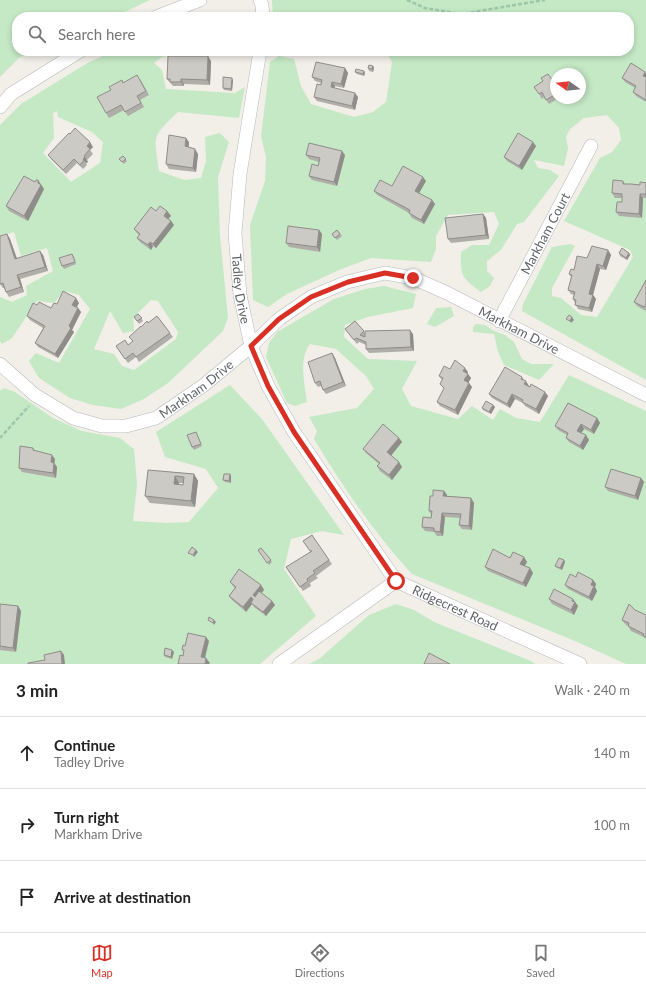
<!DOCTYPE html>
<html lang="en">
<head>
<meta charset="utf-8">
<style>
	body { margin:0; font-family:Lato,sans-serif; background:#f2f2f2; color:#222 }
	.compass { position:absolute; left:550px; top:68px; width:36px; height:36px; border-radius:50%; background:#fff; box-shadow:0 2px 6px #0003; rotate:285deg }
	.stop { position:absolute; width:12px; height:12px; margin:-9px; border:3px solid #d93025; border-radius:50%; background:#fff }
	.stop.end { background:#d93025; border-color:#fff; box-shadow:0 1px 4px #0008 }
	.list { margin:0; padding:0; list-style:none }
	h2 { display:flex; justify-content:space-between; align-items:center; height:52px; margin:0; padding:0 16px; font-size:17px }
	h2 small { font-size:13px; font-weight:400; color:#767676 }
	.list li { display:grid; grid-template-columns:26px 1fr auto; gap:12px; align-items:center; box-sizing:border-box; height:72px; padding:0 16px; border-top:1px solid #e0e0e0 }
	.list b { display:block; font-size:15px; white-space:nowrap }
	.list p { margin:0; font-size:13px; white-space:nowrap; color:#767676 }
	.list em { font-size:13px; font-style:normal; color:#767676 }
	.icon { flex:none; width:22px; height:22px; fill:none; stroke:currentColor; stroke-width:2; stroke-linecap:round; stroke-linejoin:round }
	.map { position:relative; flex:none; width:646px; height:664px; overflow:hidden }
	.search { position:absolute; background:#fff; box-shadow:0 2px 6px #0003; left:12px; right:12px; top:12px; height:44px; display:flex; align-items:center; gap:10px; box-sizing:border-box; padding:0 14px; border-radius:16px; color:#767676; font-size:15px }
	.sheet { height:268px; background:#fff }
	nav { display:flex; justify-content:space-around; align-items:center; box-sizing:border-box; height:56px; border-top:1px solid #e0e0e0; background:#fff; font-size:11px; color:#767676 }
	nav a { display:grid; justify-items:center; gap:2px }
	nav .on { color:#d93025 }
	.map>svg:first-child { display:block }
	.green { fill:#c5e8c5; fill-rule:evenodd }
	.lines { fill:none; stroke-linecap:round; stroke-linejoin:round }
	.minor-casing { stroke:#b5b8bc; stroke-width:14 }
	.path { stroke:#9cc7a9; stroke-width:2.5; stroke-dasharray:4 2; stroke-linecap:butt }
	.minor { stroke:#fff; stroke-width:13 }
	.wall { fill:#afaea9; fill-rule:evenodd }
	.shaded-wall { fill:#8f8d8a }
	.building { fill:#cccac5; stroke:#8f8d8a; fill-rule:evenodd }
	.route { stroke:#d93025; stroke-width:5 }
	.labels { text-anchor:middle; stroke-width:3; stroke-linejoin:round; paint-order:stroke }
	.street-label { font-size:13px; fill:#5f6368; stroke:#fff }
</style>
</head>
<body>
<div class="map">
<svg width="646" height="664" viewBox="0 0 646 664">
	<rect width="100%" height="100%" fill="#f1efe8"/>
	<g class="green">
		<path d="M0,0h150l-36,17h-97v34h17l-15,7 -19,19z"/>
		<path d="M272,0h374v380l-124,-69 1,-7 29,-57 18,-3 5,2 -23,42v8l9,2 20,17 16,2 36,-60 -3,-7 -66,-29 36,-63 12,-6 9,-12 -2,-12 -12,-13 -23,3 -14,11 -4,8 2,11 -4,18 -30,-6 4,8 12,2 9,6 -35,46 -7,2 -16,26 -14,11v10l7,7 -4,8 -9,6c-19,-14 -21,-16 -20,-40l11,-7h17l10,-21 -5,-12 -46,3 -12,21v13l-5,13 -60,-4 -32,12 -52,24 -19,13 -15,-7 -3,-75 15,-44 1,-24 -5,-21 9,-74 9,-6 15,3 7,27 10,18 43,13 19,-5 13,-10 6,-40 -6,-11h243v-34h-356zM556,74h24v24h-24z"/>
		<path d="M115,51h75l-28,6 -8,6 8,7 4,19 69,4 10,-6 -6,31 -61,-6c-27,26 -24,23 -19,59l25,9 17,-2 5,-17 -1,-24 15,-4 9,9 -11,35 2,59 8,82 -5,13 -55,52 -24,16 -23,10 -28,-4 -23,-7 -31,-20 -10,-17 7,-8 23,10 31,-54 -11,-14 -15,-4 -10,12 -17,-2 -25,37 -10,6 -2,-3v-44l12,5 15,-7 -1,-9 27,-15 -6,-23 -26,8 -7,-24 -14,4v-111l21,-21 68,-42zM57,111l1,6 34,15 11,10 -3,21 -29,19 -28,-29 11,-15 -1,-25zM151,300l7,1 20,31 -2,7 -42,31 -12,-4 -8,-12 -20,-5 16,-38 13,22 11,-2 -1,-13z"/>
		<path d="M384,286l32,8 -3,14 -45,9 -23,8 -1,12 24,22 49,2 -15,28 9,17 47,13 14,-13 21,14 7,-11 16,9 24,4 29,-47 77,36v253h-20l-51,-23 -163,-67c-38,-41 -69,-87 -98,-135l3,-8 -8,-14 48,-9 17,-19 -8,-13 -30,-27 -26,-5c-12,15 -5,41 -3,58l-12,4 -8,-3 -21,-46 3,-14 8,-11 57,-33 31,-10z"/>
		<path d="M451,307l3,9 -19,11 -8,-3 9,-16z"/>
		<path d="M476,324l9,1 9,6 11,4 9,7 8,17 9,5h23l-15,16 -35,-15 -6,-13 -4,-18 -21,-2v-5z"/>
		<path d="M230,385l32,34 82,116 -22,-4 -31,8 -7,30 32,47 -56,48h-260v-273l4,-3 11,4 38,26 29,13 38,7 14,11 3,36 -4,36 34,2 22,-1 29,-34 -12,-19 -41,-12 -9,-25z"/>
		<path d="M396,604l18,6 20,12 97,39 4,3h-226l10,-5 50,-44z"/>
	</g>
	<g class="lines">
		<defs>
			<g id="minor">
				<path d="M260,0l2,5 1,12"/>
				<path d="M156,17l44,-17"/>
				<path id="s1" d="M260,51l-20,123 -5,59 5,62 11,51 17,40 26,46 102,149"/>
				<path d="M0,107l11,-13 69,-43"/>
				<path id="s2" d="M499,321l92,-175"/>
				<path id="s3" d="M0,364l35,31 38,23 29,8h24l30,-8 48,-33 47,-39 28,-27 32,-22 36,-15 38,-9 28,5 34,15 199,102"/>
				<path id="s4" d="M396,581l184,83"/>
				<path d="M279,664l117,-83"/>
			</g>
		</defs>
		<use href="#minor" class="minor-casing"/>
		<g class="path">
			<path d="M407,0l18,8 36,6 84,-14"/>
			<path d="M0,438l29,-32"/>
		</g>
		<use href="#minor" class="minor"/>
	</g>
	<g class="wall">
		<path d="M211,61l-1,24 -26,-1v2h-11l-6,-7z"/>
		<path d="M373,66l1,2 -1,4 -4,-1 -1,-3z"/>
		<path d="M345,68l3,5 -4,15 -9,-2 -1,2 24,9 -3,13 -38,-9 -3,-4 7,-14 -6,-2 -3,-4z"/>
		<path d="M364,71l1,2 -1,3 -7,-2 -2,-2z"/>
		<path d="M646,73v29l-10,-6 -3,-4 2,-4 -10,-6 -3,-4z"/>
		<path d="M140,79l9,16 -9,5 4,7 -16,9 -4,-6 -15,8 -3,-5 18,-31z"/>
		<path d="M233,80l-1,11 -8,-1 -1,-2z"/>
		<path d="M556,83v15h3l-10,6 -5,-7 -2,2 -3,-5z"/>
		<path d="M189,142v5l9,7 -2,18 -27,-3 -3,-5z"/>
		<path d="M536,146l-14,24 -15,-9 -3,-4z"/>
		<path d="M93,147l-3,3 3,4 -6,6 1,2 -2,1 1,2 -4,4 -6,-6 -11,11 -15,-15 -3,-4z"/>
		<path d="M306,155h39l-8,31 -25,-6 -3,-4 9,-10 1,-4 -10,-3z"/>
		<path d="M123,156l4,5 -3,3 -5,-5z"/>
		<path d="M38,180l6,9 -16,32 -19,-10 -3,-5 29,-24z"/>
		<path d="M426,181l-7,12 13,7 3,4 -11,20 -12,-6 -3,-5 -32,-18 -3,-4 18,-5z"/>
		<path d="M623,181l2,3 15,1 6,-2v15h-3l-1,20 -23,-2 -3,-4 6,-10v-4h-7l-3,-5z"/>
		<path d="M156,211h11l4,5 -3,3 3,2 3,4 -18,23 -3,-2 -2,4 -11,-8 -3,-4 2,-3 -2,-2 -3,-4z"/>
		<path d="M483,214l3,4 3,21 -38,4 -3,-4z"/>
		<path d="M319,230l3,4 -2,18 -31,-5 -3,-4z"/>
		<path d="M337,230l5,6 -5,4 -5,-6z"/>
		<path d="M7,234l3,5 7,19 26,-3 5,16 -28,8 4,13 -15,5 -3,-5 -2,-4h-1l-3,-4z"/>
		<path d="M608,250l3,5 -5,15 -6,-1 -7,26 3,4 -4,13 -14,-3 -5,-10 1,-4 -3,-1 -3,-4 3,-13 -2,-3 18,-16z"/>
		<path d="M619,253h10l1,2 -3,5 -7,-4z"/>
		<path d="M74,256l2,8 -12,5 -2,-3z"/>
		<path d="M646,280v31l-9,-5 -3,-4z"/>
		<path d="M79,303l-2,4 4,5 -9,18 2,2 -16,26 -20,-11 -3,-4 8,-15 -13,-8 -3,-4 10,-11 14,3 6,-4z"/>
		<path d="M138,314l5,7 -4,3 -5,-7z"/>
		<path d="M157,316l16,21 -34,25 -3,-5 -8,6 -12,-17 13,-1 4,-3 8,-15 7,-4z"/>
		<path d="M355,321l10,12 48,1 1,17 -45,2 -3,-4v-4l-7,-3 -2,2 -12,-15z"/>
		<path d="M332,353l3,5 11,28 -20,8 -3,-4 -2,-4 -3,1 -3,-4z"/>
		<path d="M450,369l18,3 -1,1 4,5 -3,5 4,4 -14,28 -18,-9 -3,-4 7,-13 -4,-5 2,-4 -3,-4z"/>
		<path d="M522,377l7,9 19,10 -9,18 -14,-8 -2,-3 -8,-4 -5,9 -18,-10 -3,-4z"/>
		<path d="M493,405l2,2 -4,7 -8,-4 -1,-2z"/>
		<path d="M597,418l3,5 -6,11 -10,-5 -3,4 8,7 -6,10 -14,-8 -3,-4 1,-3 -9,-5 -3,-4z"/>
		<path d="M197,434l5,12 -8,4 -2,-3z"/>
		<path d="M399,438l3,4 -11,13 11,12 -10,13 -12,-9 -3,-5 2,-2 -13,-11 -3,-4z"/>
		<path d="M33,448l2,3 20,8 -1,4 3,4 -1,11 -34,-6 -3,-4z"/>
		<path d="M148,470l46,4 4,7 -3,26 -45,-4 -5,-7zM179,483h4v2h-4z"/>
		<path d="M231,476v7l-6,-1 -2,-2z"/>
		<path d="M641,478l3,4 -6,18 -30,-9 -3,-4z"/>
		<path d="M444,491l3,4v1l24,2 3,5 -2,27 -10,-1 -3,-4 1,-7 -15,-1 -2,19h-6l-3,-4 -9,-1 -3,-4 9,-9v-4l-2,-3 4,-15z"/>
		<path d="M312,535l20,29 -16,12 2,2 -8,5 1,3 -8,5 -17,-24 25,-15 -8,-11z"/>
		<path d="M261,548l11,14 -3,3 -11,-15z"/>
		<path d="M524,557l3,5 -2,4 5,2 3,5 -7,14 -38,-16 -3,-4 25,-9z"/>
		<path d="M564,560l1,2 -3,8 -5,-2 -2,-2z"/>
		<path d="M576,577l17,3 3,4 -1,3 2,4 -5,10 -24,-12 -3,-4z"/>
		<path d="M230,582l31,3 3,5 -3,3 11,8 3,4 -9,11 -12,-9 -2,-3 -6,8 -14,-12 -3,-4 6,-8 -2,-2z"/>
		<path d="M549,599l27,4v1l2,2 -4,9 -22,-11z"/>
		<path d="M0,604l18,2 3,5 -5,41 -16,-2z"/>
		<path d="M635,610l11,5v25l-2,-3 -13,-6 -3,-5 -3,-2 -3,-4z"/>
		<path d="M174,652l-2,7 -7,-2 -1,-2z"/>
	</g>
	<g class="shaded-wall">
		<path d="M208,56l3,5 -1,24 -3,-5z"/>
		<path d="M373,66l1,2 -1,4 -1,-3z"/>
		<path d="M345,68l3,5 -4,15 -3,-4z"/>
		<path d="M364,71l1,2 -1,3 -1,-2z"/>
		<path d="M645,72l1,1v7l-3,-4z"/>
		<path d="M232,78l1,2 -1,11 -1,-2z"/>
		<path d="M181,79l3,5v2l-3,-4z"/>
		<path d="M332,82l3,4 -1,5 -3,-4z"/>
		<path d="M355,93l3,4 -3,13 -3,-4z"/>
		<path d="M186,138l3,4 -1,8 -3,-4z"/>
		<path d="M90,142l3,5 -3,3 -3,-4z"/>
		<path d="M533,142l3,4 -14,24 -3,-4z"/>
		<path d="M195,149l3,5 -2,18 -3,-4z"/>
		<path d="M342,151l3,4 -8,31 -3,-4z"/>
		<path d="M85,157l3,5 -2,1 -3,-4z"/>
		<path d="M423,177l3,4 -8,14 -3,-4z"/>
		<path d="M38,180l6,9 -16,32 -4,-5 14,-33z"/>
		<path d="M640,194l3,4 -1,20 -3,-4z"/>
		<path d="M432,200l3,4 -11,20 -3,-4z"/>
		<path d="M167,211l4,5 -4,4 -3,-4z"/>
		<path d="M483,214l3,4 3,21 -3,-4z"/>
		<path d="M171,221l3,4 -18,23 -3,-4z"/>
		<path d="M319,230l3,4 -2,18 -3,-5z"/>
		<path d="M7,234l3,5 8,24 -3,-4z"/>
		<path d="M150,242l3,4 -2,4 -3,-5z"/>
		<path d="M608,250l3,5 -5,15 -3,-4z"/>
		<path d="M40,251l3,4 5,16 -3,-4z"/>
		<path d="M629,253l1,2 -3,5 -1,-2z"/>
		<path d="M597,264l3,5 -7,26 3,4 -4,13 -3,-4v-14z"/>
		<path d="M17,275l3,4 4,13 -3,-5z"/>
		<path d="M76,298l3,5 -4,6 -3,-4z"/>
		<path d="M78,308l3,4 -9,18 2,2 -16,26 -3,-4z"/>
		<path d="M572,317l2,3 -3,3 -1,-2z"/>
		<path d="M410,330l3,4 1,17 -3,-4z"/>
		<path d="M332,353l3,5 11,28 -3,-4z"/>
		<path d="M465,368l3,4 -2,4 -3,-5z"/>
		<path d="M468,374l3,4 -4,7 -3,-5z"/>
		<path d="M526,381l3,5 -2,2 -3,-4z"/>
		<path d="M469,383l3,4 -14,28 -3,-5z"/>
		<path d="M545,392l3,4 -9,18 -3,-5z"/>
		<path d="M512,394l3,5 -5,9 -3,-4z"/>
		<path d="M493,405l2,2 -4,7 -2,-2z"/>
		<path d="M597,418l3,5 -6,11 -3,-4z"/>
		<path d="M581,424l3,5 -4,6 -3,-4z"/>
		<path d="M586,435l3,5 -6,10 -3,-4z"/>
		<path d="M399,438l3,4 -12,15 -3,-5z"/>
		<path d="M52,455l3,4 -1,7 -3,-4z"/>
		<path d="M399,462l3,5 -10,13 -3,-5z"/>
		<path d="M54,463l3,4 -1,11 -3,-5z"/>
		<path d="M194,474l4,7 -3,26 -4,-6z"/>
		<path d="M230,474l1,2v7l-2,-2z"/>
		<path d="M175,476l4,7v8l-5,-7z"/>
		<path d="M641,478l3,4 -6,18 -3,-4z"/>
		<path d="M444,491l3,4 -1,5 -3,-4z"/>
		<path d="M471,498l3,5 -2,27 -3,-4z"/>
		<path d="M442,513l3,4 -2,19 -3,-4z"/>
		<path d="M196,550l2,2 -4,5 -1,-2z"/>
		<path d="M524,557l3,5 -4,6 -3,-4z"/>
		<path d="M564,560l1,2 -3,8 -2,-2z"/>
		<path d="M530,568l3,5 -7,14 -3,-4z"/>
		<path d="M593,580l3,4 -1,3 2,4 -5,10 -3,-4 2,-12z"/>
		<path d="M261,585l3,5 -8,10 -3,-5z"/>
		<path d="M251,597l3,5 -3,1 1,1 -6,8 -3,-5z"/>
		<path d="M573,599l5,7 -4,9 -3,-5 1,-9z"/>
		<path d="M272,601l3,4 -9,11 -3,-4z"/>
		<path d="M18,606l3,5 -5,41 -3,-4z"/>
		<path d="M214,620l2,2 -2,3 -1,-2z"/>
		<path d="M206,637l3,4 -5,21 -3,-5z"/>
		<path d="M172,650l2,2 -2,7 -1,-2z"/>
		<path d="M61,651l3,4 1,9h-3z"/>
		<path d="M206,658l4,5 -1,1h-4z"/>
	</g>
	<g class="building">
		<path d="M168,56h40l-1,24 -26,-1v3h-11v-3h-3z"/>
		<path d="M316,62l29,6 -4,16 -9,-2 -1,5 24,6 -3,13 -38,-9 3,-13 4,1 1,-5 -10,-3z"/>
		<path d="M631,63l14,9 -2,4 3,1v23l-13,-8 3,-6 -14,-8z"/>
		<path d="M369,65l4,1 -1,3 -4,-1z"/>
		<path d="M356,69l8,2 -1,3 -8,-2z"/>
		<path d="M548,74l7,10 1,-1v11l-10,6 -4,-8 -3,2 -5,-7 9,-6 -2,-3z"/>
		<path d="M137,75l9,16 -9,5 4,7 -16,9 -4,-7 -15,8 -9,-16 14,-7 -2,-3 13,-7 1,3z"/>
		<path d="M223,77l9,1 -1,11 -8,-1z"/>
		<path d="M75,128l15,14 -3,4 3,3 -6,7 1,1 -2,2 1,1 -4,5 -6,-6 -11,11 -15,-15 21,-22 1,1z"/>
		<path d="M518,133l15,9 -14,24 -15,-9z"/>
		<path d="M169,135l17,3 -1,8 10,3 -2,19 -27,-4z"/>
		<path d="M309,143l33,8 -8,31 -25,-6 3,-12 6,2 2,-8 -14,-3z"/>
		<path d="M123,156l3,3 -4,3 -3,-3z"/>
		<path d="M403,166l20,11 -8,14 17,9 -11,20 -12,-7 1,-3 -36,-19 6,-11 12,6z"/>
		<path d="M24,176l11,6 1,-2h2v3l3,2 -17,31 -18,-10z"/>
		<path d="M613,180l10,1v3h8l9,1v-3l6,1v11h-6l-1,20 -23,-2 1,-10h5v-8l-10,-1z"/>
		<path d="M160,206l7,5 -3,5 7,5 -18,23 -3,-2 -2,3 -11,-7 3,-4 -6,-5 17,-22 5,4z"/>
		<path d="M483,214l3,21 -38,4 -3,-21z"/>
		<path d="M288,226l31,4 -2,17 -31,-4z"/>
		<path d="M337,230l3,4 -5,4 -3,-4z"/>
		<path d="M7,234l8,25 25,-8 5,16 -28,8 4,12 -15,5 -3,-9 -3,1v-48z"/>
		<path d="M592,246l16,4 -5,16 -6,-2 -8,30 4,1 -4,13 -14,-3 1,-5 -3,-1 2,-7 -7,-2 4,-15 -3,-1 2,-5 3,1 3,-14 10,2z"/>
		<path d="M622,248l7,5 -3,5 -7,-5z"/>
		<path d="M72,254l3,8 -13,4 -3,-8z"/>
		<path d="M646,280v24l-2,3 -10,-5z"/>
		<path d="M63,291l13,7 -4,7 6,3 -9,18 2,2 -16,26 -20,-11 10,-17 -18,-10 6,-13 4,2 2,-3 12,6 3,-5 3,1z"/>
		<path d="M138,314l4,4 -5,3 -3,-4z"/>
		<path d="M569,315l3,2 -2,4 -4,-2z"/>
		<path d="M157,316l13,17 -34,24 -3,-4 -8,6 -9,-13 9,-6 3,5 5,-4 -4,-4 12,-11v1l6,-6 1,2z"/>
		<path d="M355,321l9,10 -4,4 5,2v-6l45,-1 1,17 -45,2v-7l-10,-4 -2,2 -9,-11z"/>
		<path d="M332,353l11,29 -20,8 -3,-9 -5,2 -7,-21z"/>
		<path d="M455,360l10,8 -2,3 5,3 -4,6 5,3 -14,27 -18,-8 7,-14 -4,-4 3,-6 -4,-2 5,-10 6,3z"/>
		<path d="M505,367l17,10 -1,2 5,2 -2,3 6,3 1,-3 14,8 -9,17 -14,-7 1,-2 -11,-6 -5,10 -18,-10z"/>
		<path d="M486,401l7,4 -4,7 -7,-4z"/>
		<path d="M568,403l29,15 -6,12 -10,-6 -4,7 9,4 -6,11 -14,-8 2,-5 -13,-7z"/>
		<path d="M383,424l16,14 -12,14 12,10 -10,13 -12,-9 3,-3 -17,-14z"/>
		<path d="M196,432l5,12 -9,3 -5,-12z"/>
		<path d="M20,446l13,2v2l19,5 -1,7 3,1 -1,10 -34,-5z"/>
		<path d="M611,469l30,9 -6,18 -30,-9z"/>
		<path d="M148,470l46,4 -3,27 -46,-5zM175,476l9,1 -1,8 -9,-1z"/>
		<path d="M224,474h6l-1,7 -6,-1z"/>
		<path d="M433,490l11,1 -1,5 28,2 -2,28 -10,-1 2,-11 -19,-1 -2,19 -6,-1v-3l-12,-1 1,-10 8,1 1,-7h-3l1,-15h3z"/>
		<path d="M312,535l17,25 -16,11 2,2 -8,6 1,2 -8,6 -14,-20 26,-16h-2l-7,-10z"/>
		<path d="M192,547l4,3 -3,5 -5,-2z"/>
		<path d="M261,548l10,12 -4,3 -9,-13z"/>
		<path d="M493,549l17,9 3,-6 11,5 -4,7 10,4 -7,15 -38,-16z"/>
		<path d="M559,558l5,2 -4,8 -5,-2z"/>
		<path d="M239,569l22,16 -8,10 2,2 4,-6 13,10 -9,11 -12,-9 2,-4 -2,-2 -8,10 -14,-11 7,-9 -6,-5z"/>
		<path d="M578,572l15,8 -2,5 3,1 -5,11 -24,-12 5,-11 6,3z"/>
		<path d="M554,589l19,10 -1,2 3,1 -4,8 -22,-11z"/>
		<path d="M0,604l18,2 -5,42 -13,-2z"/>
		<path d="M629,604l6,6 11,5v22l-3,-1 1,-2 -16,-8 1,-3 -7,-3z"/>
		<path d="M209,617l5,3 -1,3 -5,-3z"/>
		<path d="M188,633l18,4 -5,20 5,1 -1,6h-27l2,-9 3,1 1,-6h-2l1,-5 2,1z"/>
		<path d="M165,648l7,2 -1,7 -7,-2z"/>
		<path d="M61,651l1,13h-34v-1l17,-3 -1,-5z"/>
		<path d="M429,653l21,11h-26z"/>
	</g>
	<g class="lines">
		<path class="route" d="M396,581l-102,-149 -26,-46 -17,-40 28,-27 32,-22 37,-15 37,-9 28,5"/>
	</g>
	<g class="labels">
		<g class="street-label">
			<text dy="5" stroke="none"><textPath href="#s2" startOffset="99">Markham Court</textPath></text>
			<text dy="5" stroke="none"><textPath href="#s1" startOffset="240">Tadley Drive</textPath></text>
			<text dy="5" stroke="none"><textPath href="#s3" startOffset="598">Markham Drive</textPath></text>
			<text dy="5" stroke="none"><textPath href="#s3" startOffset="226">Markham Drive</textPath></text>
			<text dy="5" stroke="none"><textPath href="#s4" startOffset="65">Ridgecrest Road</textPath></text>
		</g>
	</g>
</svg>
<svg class="compass" viewBox="-18 -18 36 36"><path d="M0-13l5 13h-10z" fill="#e53935"/><path d="M0 13l5-13h-10z" fill="#767676"/></svg>
<div class="stop" style="left:396px;top:581px"></div>
<div class="stop end" style="left:413px;top:278px"></div>
<div class="search"><svg class="icon" aria-label="search" viewBox="0 0 24 24"><circle cx="10" cy="10" r="6"/><path d="M15 15l6 6"/></svg>Search here</div>
</div>
<section class="sheet">
<h2>3 min<small>Walk · 240 m</small></h2>
<ul class="list">
<li><svg class="icon" aria-label="ahead" viewBox="0 0 24 24"><path d="M12 20V5M6 11l6-6 6 6"/></svg><div><b>Continue</b><p>Tadley Drive</p></div><em>140 m</em></li>
<li><svg class="icon" aria-label="right" viewBox="0 0 24 24"><path d="M7 20v-9h11M14 6l5 5-5 5"/></svg><div><b>Turn right</b><p>Markham Drive</p></div><em>100 m</em></li>
<li><svg class="icon" aria-label="arrive" viewBox="0 0 24 24"><path d="M6 21V4h12l-3 4 3 4H6"/></svg><div><b>Arrive at destination</b></div></li>
</ul>
</section>
<nav>
<a class="on"><svg class="icon" aria-label="map" viewBox="0 0 24 24"><path d="M3 6l6-2 6 2 6-2v14l-6 2-6-2-6 2zM9 4v14M15 6v14"/></svg>Map</a>
<a><svg class="icon" aria-label="directions" viewBox="0 0 24 24"><path d="M12 3l9 9-9 9-9-9zM9 14v-3h6M13 9l2 2-2 2"/></svg>Directions</a>
<a><svg class="icon" aria-label="saved" viewBox="0 0 24 24"><path d="M7 4h10v16l-5-4-5 4z"/></svg>Saved</a>
</nav>
</body>
</html>
